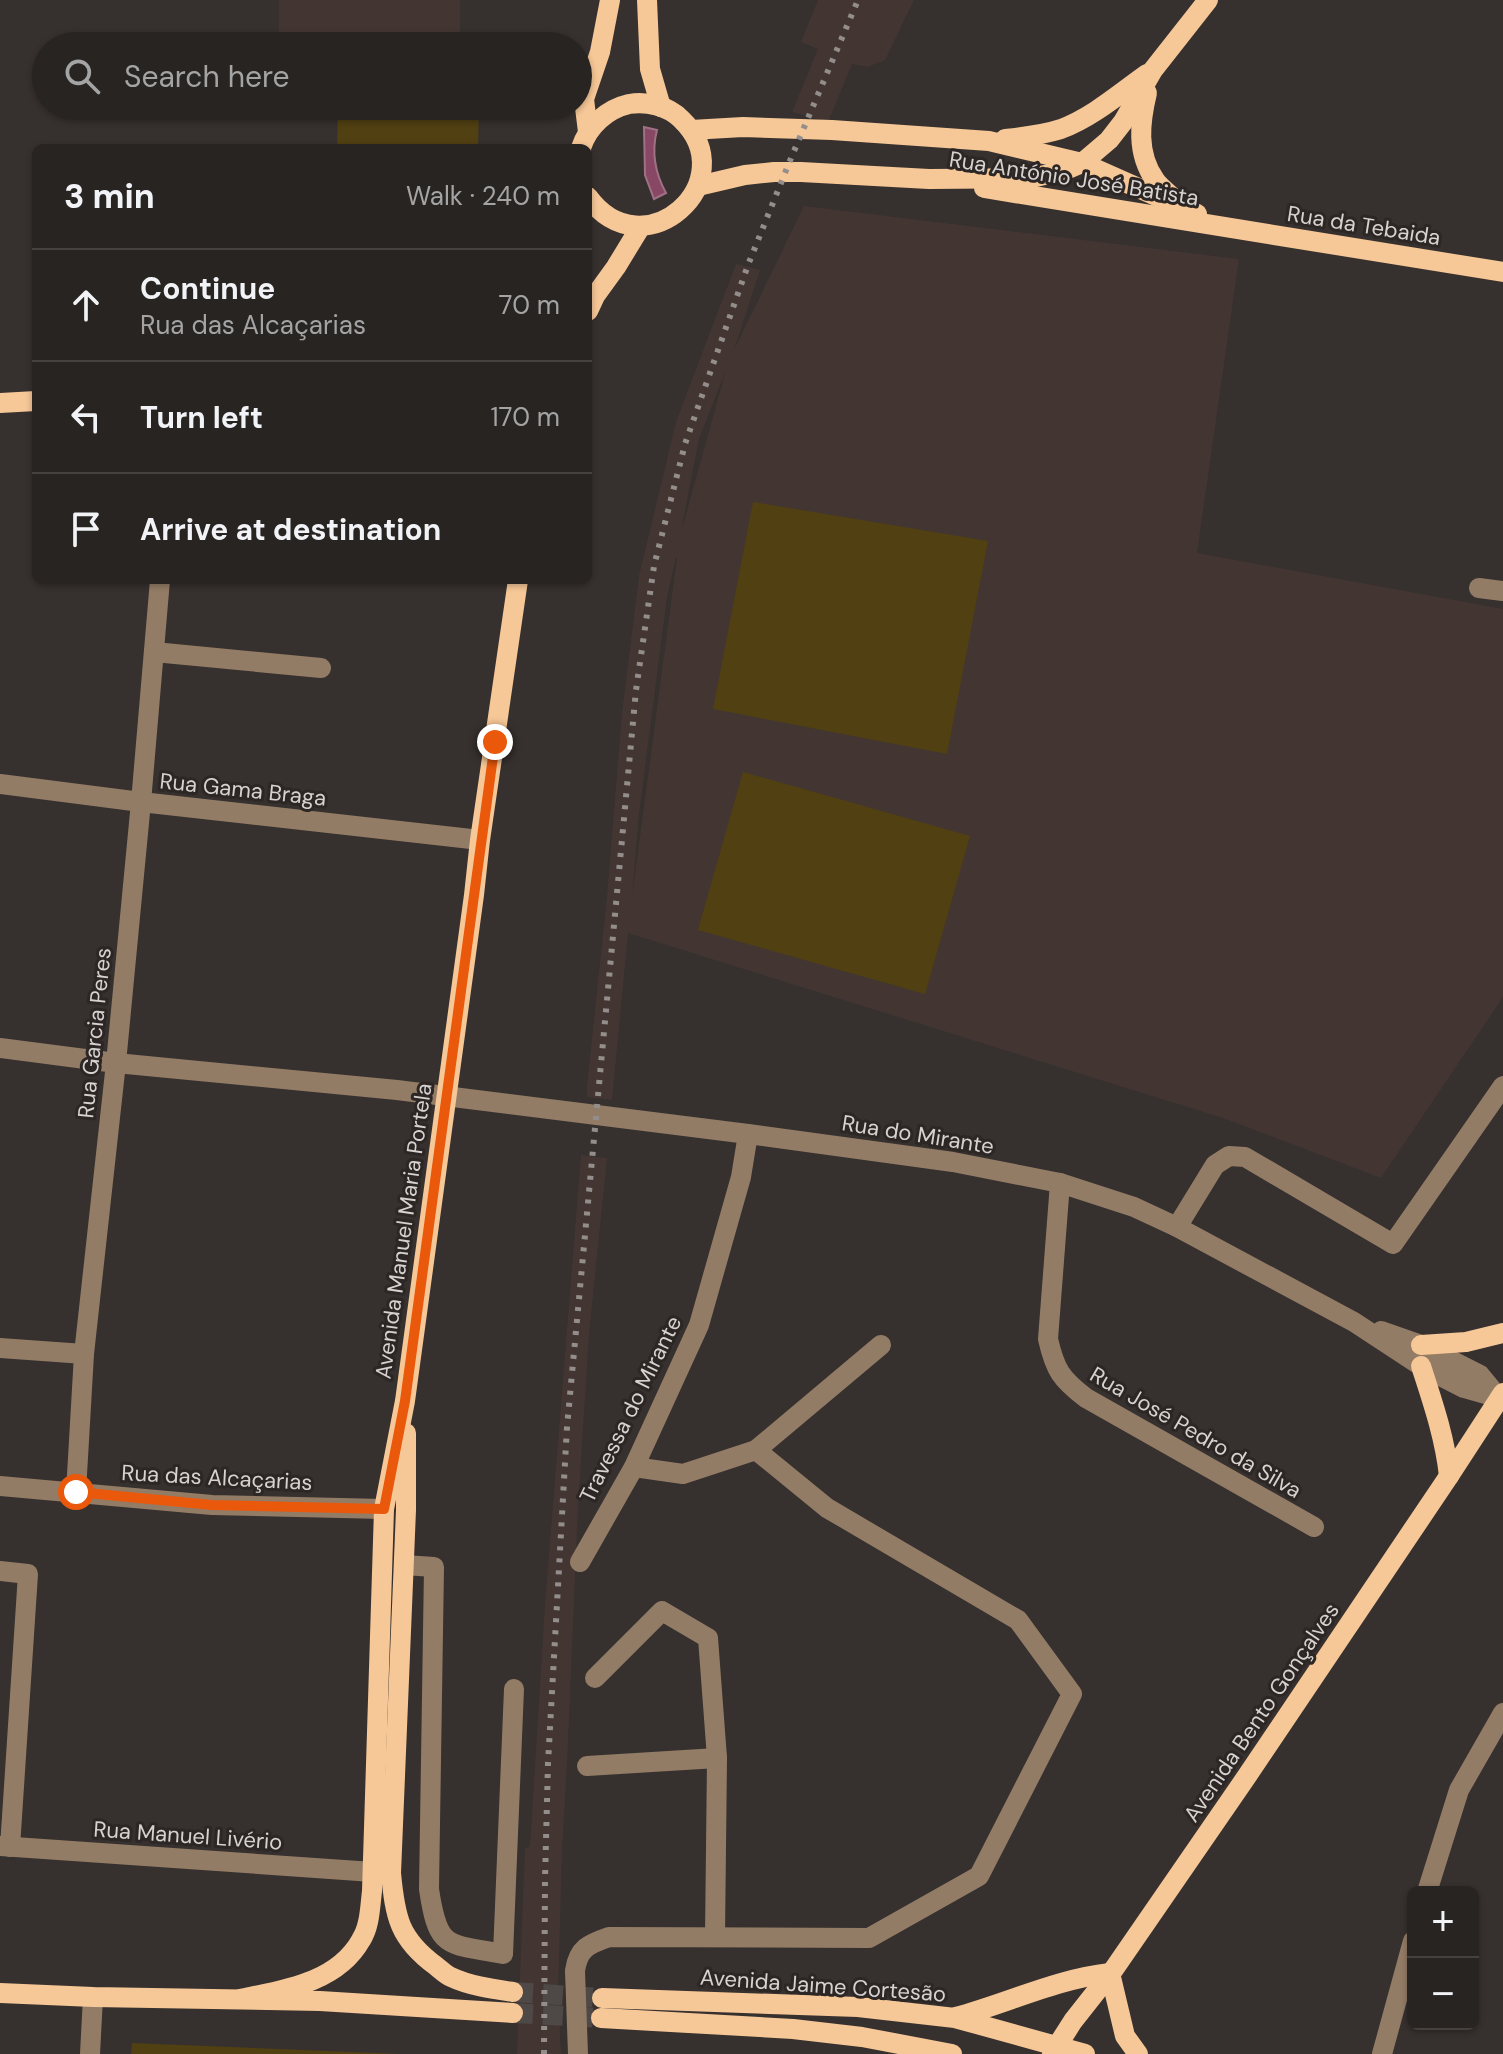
<!DOCTYPE html>
<html lang="en">
<head>
<meta charset="utf-8">
<style>
	body { margin:0; font-family:"DM Sans",sans-serif; background:#34302f; color:#f1f3f6 }
	.controls { position:absolute; right:24px; bottom:24px; display:grid; overflow:hidden; border-radius:12px; box-shadow:0 2px 6px #0004 }
	.controls button { width:72px; height:72px; display:grid; place-items:center; padding:0; border:0; border-bottom:2px solid #444140; background:#282422; color:#f1f3f6; font:40px sans-serif }
	.stop { position:absolute; width:24px; height:24px; margin:-18px; border:6px solid #ea580c; border-radius:50%; background:#fff }
	.stop.end { background:#ea580c; border-color:#fff; box-shadow:0 2px 8px #0008 }
	.list { margin:0; padding:0; list-style:none }
	h2 { display:flex; justify-content:space-between; align-items:center; height:104px; margin:0; padding:0 32px; font-size:34px }
	h2 small { font-size:26px; font-weight:400; color:#a5a4a5 }
	.list li { display:grid; grid-template-columns:52px 1fr auto; gap:24px; align-items:center; box-sizing:border-box; height:112px; padding:0 32px; border-top:2px solid #444140 }
	.list b { display:block; font-size:30px; white-space:nowrap }
	.list p { margin:0; font-size:26px; white-space:nowrap; color:#a5a4a5 }
	.list em { font-size:26px; font-style:normal; color:#a5a4a5 }
	.icon { flex:none; width:44px; height:44px; fill:none; stroke:currentColor; stroke-width:2; stroke-linecap:round; stroke-linejoin:round }
	.map { position:relative; flex:none; width:1503px; height:2054px; overflow:hidden }
	.search { position:absolute; background:#282422; box-shadow:0 2px 6px #0004; left:32px; top:32px; width:560px; height:88px; display:flex; align-items:center; gap:20px; box-sizing:border-box; padding:0 28px; border-radius:44px; color:#a5a4a5; font-size:30px }
	.panel { position:absolute; background:#282422; box-shadow:0 2px 6px #0004; left:32px; top:144px; width:560px; height:440px; border-radius:12px }
	.map>svg:first-child { display:block }
	.built { fill:#433632; fill-rule:evenodd }
	.green { fill:#504012 }
	.water { fill:#884765; stroke:#9f7185; stroke-width:2 }
	.lines { fill:none; stroke-linecap:round; stroke-linejoin:round }
	.major-tunnel { stroke:#4e4846; stroke-width:20; stroke-dasharray:20 10; stroke-linecap:butt }
	.minor { stroke:#937c66; stroke-width:20 }
	.major { stroke:#f6c797; stroke-width:20 }
	.rail { stroke:#938e8c; stroke-width:6; stroke-dasharray:4 8; stroke-linecap:butt }
	.minor-bridge { stroke:#937c66; stroke-width:20 }
	.route { stroke:#ea580c; stroke-width:10 }
	.labels { text-anchor:middle; stroke-width:6; stroke-linejoin:round; paint-order:stroke }
	.street-label { font-size:22px; fill:#d6d2d0; stroke:#2c2624 }
</style>
</head>
<body>
<div class="map">
<svg width="1503" height="2054" viewBox="0 0 1503 2054">
	<rect width="100%" height="100%" fill="#36302e"/>
	<g class="built">
		<rect x="279" y="0" width="181" height="46"/>
		<path d="M818,0h96l-29,60 -17,7 -16,-3 -24,58 -36,-10 26,-63 -17,-7z"/>
		<path d="M804,206l435,53 -42,294 306,56v388l-122,181 -158,-60 -595,-185 -16,167 -25,-3v-11l20,-189 15,-184 17,-137 37,-154 60,-158 24,6 -26,80zM726,370l-43,155 -1,1 17,-87zM676,557l1,1 -45,339 7,-83 28,-217z"/>
		<path d="M581,1155l26,3 -18,176 -11,173 -11,256 -5,87 -4,145 3,59h-44l8,-206 5,-1 15,-242z"/>
	</g>
	<g class="green">
		<path d="M338,106l141,1 -1,41h-141z"/>
		<path d="M753,502l235,39 -41,213 -234,-45z"/>
		<path d="M743,772l227,64 -45,158 -227,-64z"/>
		<path d="M132,2043l269,11h-270z"/>
	</g>
	<path class="water" d="M644,127l13,3c-6,23 -2,43 9,63l-12,6 -9,-24z"/>
	<g class="lines">
		<g class="major-tunnel">
			<path d="M513,1992l89,6"/>
			<path d="M513,2013l88,5"/>
		</g>
		<g class="minor">
			<path d="M1479,588l24,3"/>
			<path d="M154,652l167,16"/>
			<path d="M0,784l141,18 339,38"/>
			<path d="M0,1048l116,15 281,27 351,44 205,28 107,21 74,24 43,20 177,95 67,44 43,22 35,10"/>
			<path d="M1060,1183l-12,156c7,31 13,40 38,59l228,129"/>
			<path d="M1177,1227l38,-62 14,-9 16,1 148,87 110,-158"/>
			<path d="M1381,1331l40,14 59,30 19,23"/>
			<path d="M0,1348l84,6"/>
			<path d="M634,1467l49,7 73,-24 125,-105"/>
			<path d="M0,1486l212,19 172,4"/>
			<path d="M76,1492l8,-138 32,-291 25,-261 19,-222"/>
			<path d="M580,1562l54,-95 65,-142 42,-148 7,-43"/>
			<path d="M404,1565l30,2 -5,322c9,62 18,54 74,65l11,-265"/>
			<path d="M0,1571l28,3 -18,273"/>
			<path d="M595,1678l67,-67 46,27 9,120 -2,179"/>
			<path d="M587,1766l130,-8"/>
			<path d="M0,1846l373,26"/>
			<path d="M1427,1892l32,-102 44,-77"/>
			<path d="M575,1971c3,-23 14,-27 34,-34l260,1 110,-62 93,-182 -54,-74 -191,-112 -71,-58"/>
			<path d="M90,2054l3,-57"/>
			<path d="M1382,2054l31,-113"/>
		</g>
		<g class="major">
			<path d="M647,0l3,69 11,38"/>
			<path d="M1147,93c-7,29 -11,60 8,87 4,6 12,12 18,18"/>
			<path d="M691,130l52,-3 89,3 157,11 93,22 115,51"/>
			<path d="M588,132l-4,-33 16,-47 10,-52"/>
			<path d="M1005,139c18,-2 38,-4 56,-10 32,-12 59,-36 86,-55"/>
			<path d="M581,148c7,-22 26,-39 48,-44 18,-3 39,2 52,15 65,62 -37,154 -93,78"/>
			<path d="M698,186l47,-11 29,-3h27l128,7 102,-1 32,-7 19,-8 27,-23 14,-18 30,-52 55,-70"/>
			<path d="M984,188l519,84"/>
			<path d="M588,311l7,-15 21,-29 25,-41"/>
			<path d="M0,403l36,-2"/>
			<path d="M1421,1345l45,-3 37,-9"/>
			<path d="M1421,1366c12,37 24,72 28,110"/>
			<path d="M406,1433v77l-15,363c4,44 8,66 45,93 5,4 10,9 15,11 19,9 42,12 62,15"/>
			<path d="M1110,1973l15,63 13,18"/>
			<path d="M0,1993l93,4 227,4 193,12"/>
			<path d="M602,1998l256,9 97,11 130,36"/>
			<path d="M240,1999c43,-9 97,-16 121,-59 9,-14 9,-33 11,-49l12,-382 21,-108 69,-506 6,-55 38,-260"/>
			<path d="M956,2017c52,-14 100,-38 154,-44"/>
			<path d="M601,2018l192,11 69,8 90,17"/>
			<path d="M1052,2054l21,-33 41,-52 133,-193 202,-300 54,-83"/>
		</g>
		<path class="rail" d="M544,2054l1,-175 3,-116 19,-336 69,-737 18,-124 31,-122 63,-179 41,-102 69,-163"/>
		<path class="minor-bridge" d="M575,1971l3,83"/>
	</g>
	<g class="lines">
		<path class="route" d="M76,1492l136,13 172,4 21,-108 90,-659"/>
	</g>
	<g class="labels">
		<g class="street-label">
			<text transform="translate(1074 178) rotate(9)" y="8">Rua António José Batista</text>
			<text transform="translate(1364 225) rotate(9)" y="8">Rua da Tebaida</text>
			<text transform="translate(243 789) rotate(6)" y="8">Rua Gama Braga</text>
			<text transform="translate(94 1033) rotate(-84)" y="8">Rua Garcia Peres</text>
			<text transform="translate(918 1134) rotate(9)" y="8">Rua do Mirante</text>
			<text transform="translate(403 1231) rotate(-82)" y="8">Avenida Manuel Maria Portela</text>
			<text transform="translate(630 1409) rotate(-64)" y="8">Travessa do Mirante</text>
			<text transform="translate(1196 1432) rotate(30)" y="8">Rua José Pedro da Silva</text>
			<text transform="translate(217 1477) rotate(3)" y="8">Rua das Alcaçarias</text>
			<text transform="translate(1261 1712) rotate(-56)" y="8">Avenida Bento Gonçalves</text>
			<text transform="translate(188 1835) rotate(4)" y="8">Rua Manuel Livério</text>
			<text transform="translate(823 1985) rotate(4)" y="8">Avenida Jaime Cortesão</text>
		</g>
	</g>
</svg>
<div class="controls">
<button>+</button>
<button>−</button>
</div>
<div class="stop" style="left:76px;top:1492px"></div>
<div class="stop end" style="left:495px;top:742px"></div>
<div class="search"><svg class="icon" aria-label="search" viewBox="0 0 24 24"><circle cx="10" cy="10" r="6"/><path d="M15 15l6 6"/></svg>Search here</div>
<section class="panel">
<h2>3 min<small>Walk · 240 m</small></h2>
<ul class="list">
<li><svg class="icon" aria-label="ahead" viewBox="0 0 24 24"><path d="M12 20V5M6 11l6-6 6 6"/></svg><div><b>Continue</b><p>Rua das Alcaçarias</p></div><em>70 m</em></li>
<li><svg class="icon" aria-label="left" viewBox="0 0 24 24"><path d="M17 20v-9H6M10 6l-5 5 5 5"/></svg><div><b>Turn left</b></div><em>170 m</em></li>
<li><svg class="icon" aria-label="arrive" viewBox="0 0 24 24"><path d="M6 21V4h12l-3 4 3 4H6"/></svg><div><b>Arrive at destination</b></div></li>
</ul>
</section>
</div>
</body>
</html>
